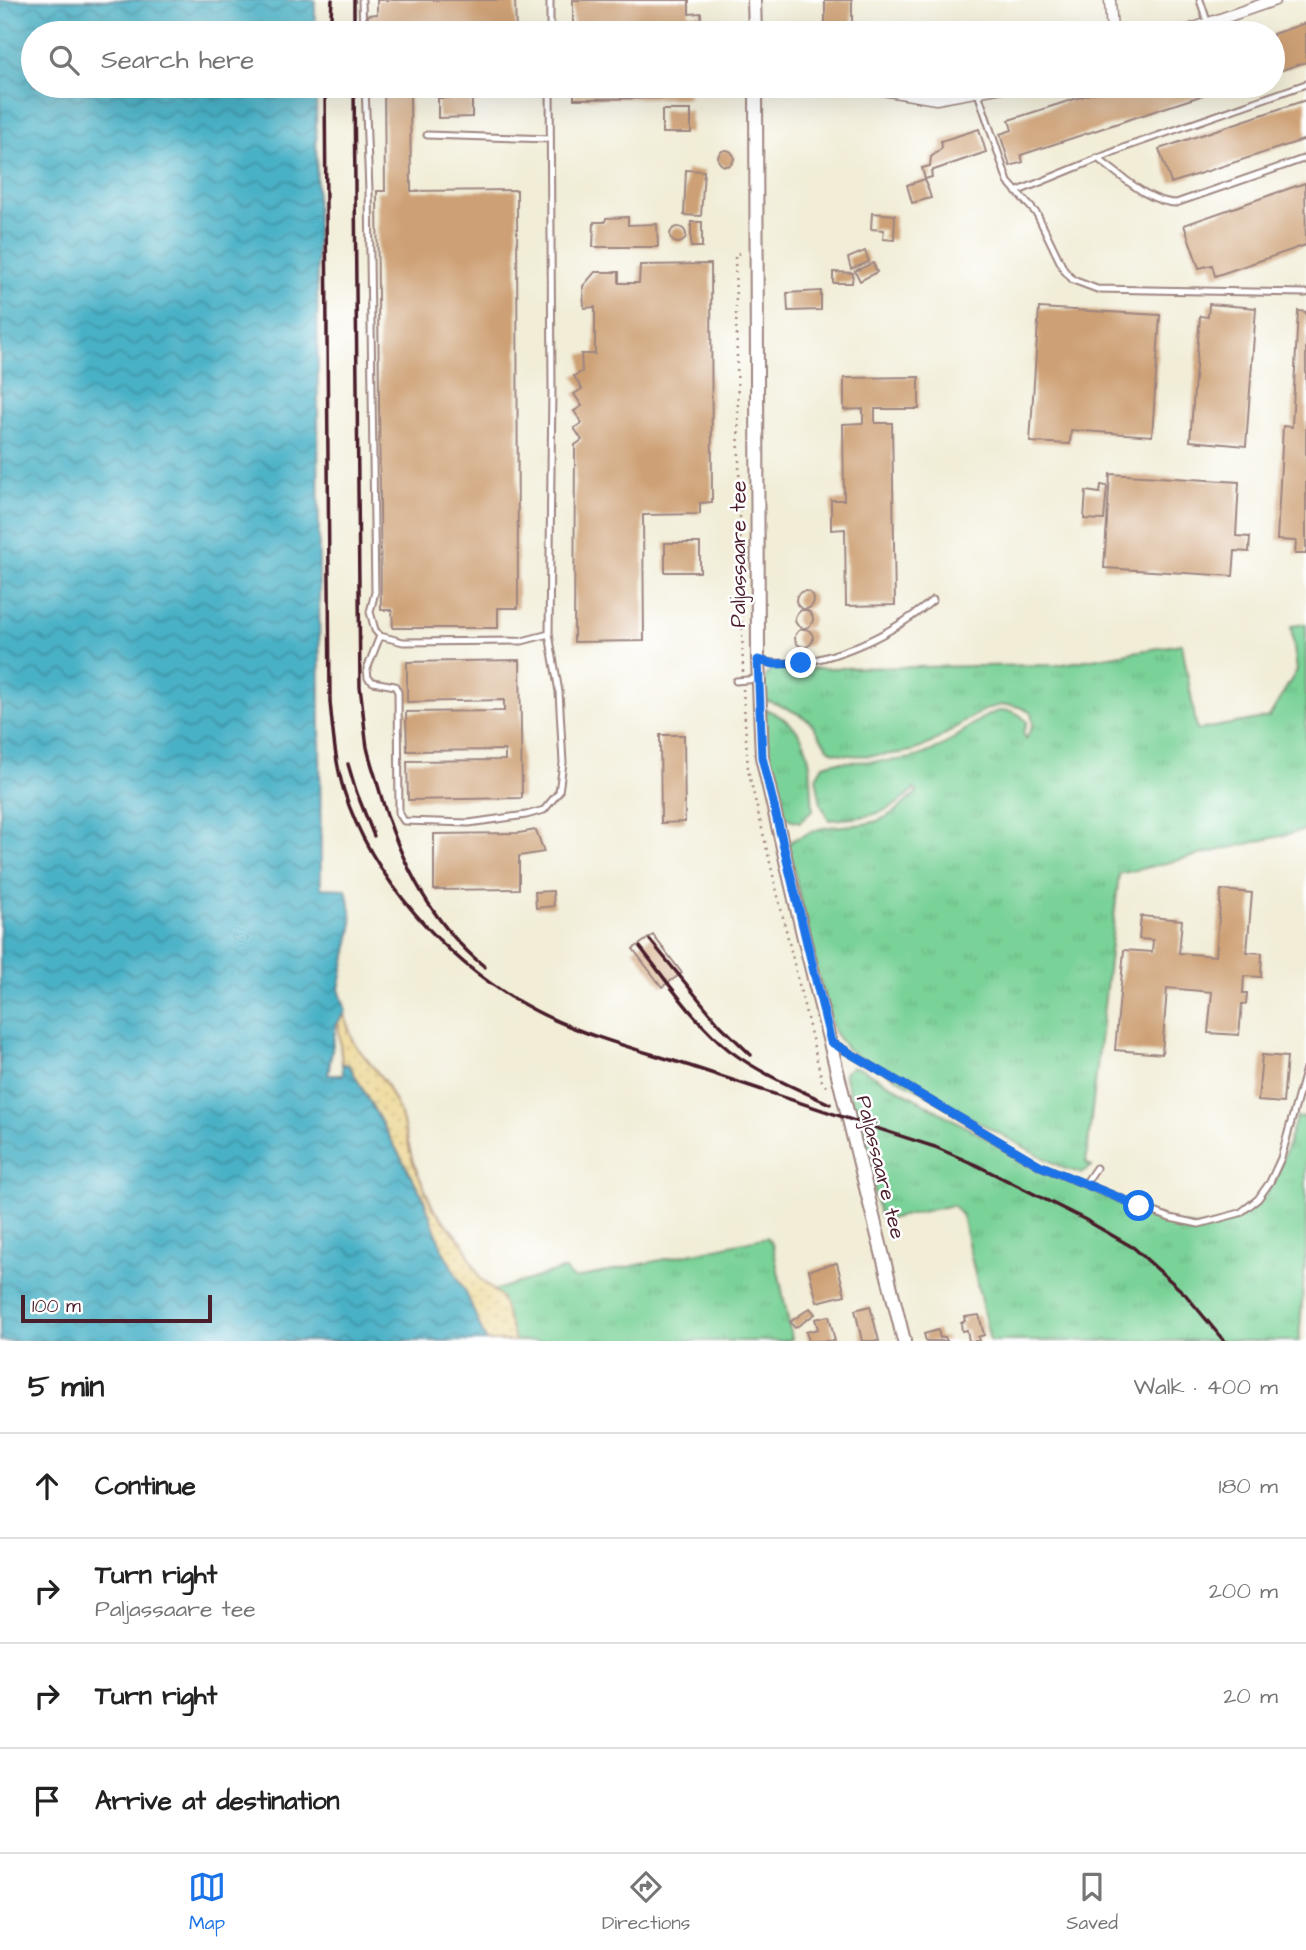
<!DOCTYPE html>
<html lang="en">
<head>
<meta charset="utf-8">
<style>
	body { margin:0; font-family:"Architects Daughter",sans-serif; background:#f6f6f6; color:#222 }
	.scale { position:absolute; left:21px; bottom:18px; width:191px; box-sizing:border-box; padding-left:7px; border:4px solid #4a1f2b; border-top:0; font-size:19px; line-height:24px; white-space:nowrap; color:#4a1f2b; -webkit-text-stroke:5px #fff; paint-order:stroke }
	.stop { position:absolute; width:21px; height:21px; margin:-16px; border:5px solid #1a73e8; border-radius:50%; background:#fff }
	.stop.end { background:#1a73e8; border-color:#fff; box-shadow:0 2px 7px #0008 }
	.list { margin:0; padding:0; list-style:none }
	h2 { display:flex; justify-content:space-between; align-items:center; height:91px; margin:0; padding:0 28px; font-size:30px }
	h2 small { font-size:23px; font-weight:400; color:#767676 }
	.list li { display:grid; grid-template-columns:46px 1fr auto; gap:21px; align-items:center; box-sizing:border-box; height:105px; padding:0 28px; border-top:2px solid #e0e0e0 }
	.list b { display:block; font-size:26px; white-space:nowrap }
	.list p { margin:0; font-size:23px; white-space:nowrap; color:#767676 }
	.list em { font-size:23px; font-style:normal; color:#767676 }
	.icon { flex:none; width:38px; height:38px; fill:none; stroke:currentColor; stroke-width:2; stroke-linecap:round; stroke-linejoin:round }
	.map { position:relative; flex:none; width:1306px; height:1341px; overflow:hidden }
	.search { position:absolute; background:#fff; box-shadow:0 7px 28px #0002; left:21px; right:21px; top:21px; height:77px; display:flex; align-items:center; gap:18px; box-sizing:border-box; padding:0 24px; border-radius:38px; color:#767676; font-size:26px }
	.sheet { height:511px; background:#fff }
	nav { display:flex; justify-content:space-around; align-items:center; box-sizing:border-box; height:98px; border-top:2px solid #e0e0e0; background:#fff; font-size:19px; color:#767676 }
	nav a { display:grid; justify-items:center; gap:4px }
	nav .on { color:#1a73e8 }
	.map>svg:first-child { display:block }
	.grass { fill:url(#grass-tufts); stroke:#627861; stroke-width:2 }
	.sand { fill:url(#sand-dots); stroke:#9c7c64; stroke-width:2 }
	.water { fill:url(#water-waves); stroke:#496878; stroke-width:2 }
	.building { fill:#cda074 }
	.lines { fill:none; stroke-linecap:round; stroke-linejoin:round }
	.service-casing { stroke:#9e8681; stroke-width:9 }
	.minor-casing { stroke:#9e8681; stroke-width:13 }
	.tertiary-casing { stroke:#9e8681; stroke-width:16 }
	.path { stroke:#9e8681; stroke-width:2.5; stroke-dasharray:2 5; stroke-linecap:butt }
	.service { stroke:#fff; stroke-width:5 }
	.minor { stroke:#fff; stroke-width:10 }
	.tertiary { stroke:#fff; stroke-width:12 }
	.rail { stroke:#4a1f2b; stroke-width:3.5 }
	.route { stroke:#1a73e8; stroke-width:9 }
	.labels { text-anchor:middle; stroke-width:5; stroke-linejoin:round; paint-order:stroke }
	.street-label { font-size:21px; fill:#4a1f2b; stroke:#fff }
</style>
</head>
<body>
<div class="map">
<svg width="1306" height="1341" viewBox="0 0 1306 1341">
	<defs>
		<pattern id="grass-tufts" width="24" height="20" patternUnits="userSpaceOnUse" patternTransform="scale(1.75)"><rect width="24" height="20" fill="#79d297"/><path d="M3 7l-1-3M5 7V3M7 7l1-3M15 17l-1-3M17 17v-4M19 17l1-3" fill="none" stroke="#6ab482"/></pattern>
		<pattern id="sand-dots" width="8" height="8" patternUnits="userSpaceOnUse" patternTransform="scale(1.75)"><rect width="8" height="8" fill="#eeda9e"/><path d="M2 2h.1M6 6h.1" fill="none" stroke="#cebb88" stroke-width="1.8" stroke-linecap="round"/></pattern>
		<pattern id="water-waves" width="16" height="10" patternUnits="userSpaceOnUse" patternTransform="scale(1.75)"><rect width="16" height="10" fill="#48b1c6"/><path d="M0 5q4-4 8 0t8 0" fill="none" stroke="#3e8fa1"/></pattern>
	</defs>
	<rect width="100%" height="100%" fill="#fff"/>
	<filter id="ink" filterUnits="userSpaceOnUse"><feTurbulence type="fractalNoise" baseFrequency=".0143" numOctaves="2"/><feDisplacementMap in="SourceGraphic" scale="14" xChannelSelector="R" yChannelSelector="G"/><feConvolveMatrix kernelMatrix="1 2 1 2 8 2 1 2 1" color-interpolation-filters="sRGB"/></filter>
	<filter id="wash" filterUnits="userSpaceOnUse"><feTurbulence type="fractalNoise" baseFrequency=".00686" numOctaves="4" result="noise"/><feDisplacementMap in="SourceGraphic" scale="28" xChannelSelector="R" yChannelSelector="G"/><feGaussianBlur stdDeviation="1.57" result="paint"/><feColorMatrix in="noise" values="0 0 0 0 0 0 0 0 0 0 0 0 0 0 0 0 0 1.4 0 .05"/><feComposite in="paint" operator="in"/></filter>
	<g filter="url(#wash)">
		<rect width="100%" height="100%" fill="#f1edd7"/>
		<g class="grass">
			<path d="M1306,624v206l-187,44 -33,289 6,3 -11,7 -18,-5 -198,-107 -18,-12 -13,-17 -14,-50 -32,-137c6,-8 11,-7 19,-11 22,-12 46,-5 70,-13 17,-6 28,-18 40,-29l-3,-3c-26,28 -49,28 -85,31l-8,-16 -5,-27 7,-12 11,-3c25,-1 53,1 78,-4 9,-2 22,-8 30,-12 24,-13 60,-56 85,-24l-4,11 3,6 7,-15 -2,-11c-43,-30 -82,33 -125,39 -16,3 -63,7 -75,-2 -8,-6 -13,-18 -19,-26 -7,-9 -36,-21 -48,-24 0,-12 -3,-24 9,-31l284,-4 125,-21 15,86 72,-13 28,-47 -6,-44z"/>
			<path d="M765,709c51,20 44,55 48,101l-13,12c-5,-1 -10,-2 -14,-6 -19,-20 -19,-80 -21,-107z"/>
			<path d="M851,1067l9,1c81,44 160,92 244,128 19,8 39,19 59,25 21,6 47,8 68,0 43,-16 53,-64 65,-103l10,-1v133l-7,91h-309l-28,-125 -9,-11 -65,14 -8,-2 -36,-144z"/>
			<path d="M767,1237l6,9 19,93 -8,2h-269l-14,-44 -9,-6 72,-22 9,10z"/>
		</g>
		<path class="sand" d="M344,1014l9,28 32,40 16,33 12,47 20,46 30,35 17,36 21,18 14,44h-29l-19,-44 -24,-46 -21,-56 -73,-130 -7,-1 -4,-43z"/>
		<path class="water" d="M0,0h315v33h-282v53h283l5,802 25,1 5,22 1,17 -13,61 7,22 -10,14 -8,50h15l-1,-11 7,1 73,130 21,56 24,44 19,46h-486z"/>
		<g id="blocks">
			<g class="building">
				<path d="M377,0h138l1,33h-148v-18l9,-1z"/>
				<path d="M573,0h116v14l12,-1 1,20h-129z"/>
				<rect x="825" y="0" width="27" height="33"/>
				<path d="M1306,23v39l-33,11v-39z"/>
				<path d="M384,86h26l1,105 106,-1 1,418h-20v20h-105l-1,-18h-11l-4,-419h8z"/>
				<path d="M574,86h115v12l-115,1z"/>
				<path d="M1115,86h116l-210,69 2,7 -13,4 -10,-32 12,-4 -3,-10z"/>
				<path d="M438,98h34v19l-34,1z"/>
				<path d="M1306,100v39l-135,44 -12,-34z"/>
				<rect x="662" y="110" width="29" height="23"/>
				<path d="M979,129l7,23 -55,19 1,6 -7,2 -3,-11 8,-2 1,-9 11,-9 -1,-7z"/>
				<circle cx="726" cy="158" r="8"/>
				<path d="M686,170l18,1 -3,45 -17,-1z"/>
				<path d="M925,179l6,19 -19,5 -5,-18z"/>
				<path d="M1305,183l1,62 -91,31 -3,-11 -13,3 -15,-43z"/>
				<path d="M872,213l23,2 -1,25 -11,-1 1,-9 -13,-1z"/>
				<path d="M628,217v8l29,-1 1,23h-65l1,-25h11l1,-4z"/>
				<rect x="691" y="222" width="11" height="25"/>
				<circle cx="678" cy="235" r="8"/>
				<path d="M865,251l4,11 -18,7 -3,-11z"/>
				<path d="M873,263l4,9 -17,9 -5,-10z"/>
				<path d="M711,264l1,238 -12,1v11l-57,1 1,126 -70,1 1,-197 7,-5 -8,-12 8,-5 -8,-12 8,-5 -8,-12 8,-5 -8,-13 8,-4 -1,-18h14v-47l-11,1 -1,-22 12,-14h24v11h20l1,-18z"/>
				<path d="M833,272l20,1 -1,10h-19z"/>
				<path d="M821,291v19l-33,1 -1,-18z"/>
				<path d="M1209,304l47,4 -10,138 -56,-5 10,-125 8,1z"/>
				<path d="M1039,308l121,7 -8,121 -81,-6 -1,14 -40,-2z"/>
				<path d="M1298,311l8,1v242h-11l1,-13 -19,-1 6,-114 9,1z"/>
				<path d="M919,377v32h-44v14h17l3,182 -49,1 -1,-77 -14,1v-30h13l-1,-76 20,-1v-14l-19,1v-32z"/>
				<path d="M1110,474l129,8 -3,54 14,1 -1,15 -14,-1 -2,25 -129,-8z"/>
				<path d="M1101,485l6,1 -3,34 -20,-1 2,-28 14,2z"/>
				<rect x="665" y="543" width="35" height="29"/>
				<circle cx="805" cy="600" r="9"/>
				<circle cx="804" cy="619" r="9"/>
				<circle cx="804" cy="638" r="9"/>
				<path d="M520,660l2,138 -114,2 -1,-39 98,-1v-10l-98,1 -1,-39 98,-1v-11l-97,2v-40z"/>
				<path d="M660,735h24l1,87 -24,1z"/>
				<path d="M536,830l8,22 -25,4v33l-85,1v-56l85,-1z"/>
				<path d="M1221,890l31,3 -5,59 15,1 -1,24 -17,-1 -1,17h4l-1,11h-4l-3,31 -31,-2 4,-41 -45,-4 -5,66 -47,-4 9,-100 28,2 1,-12 -14,-1 2,-23 41,4 -3,33 37,3z"/>
				<path d="M553,891l1,15 -18,2 -1,-16z"/>
				<path d="M653,935l29,38 -20,14 -29,-38z"/>
				<path d="M1262,1055l25,2 -4,46 -25,-2z"/>
				<path d="M837,1263l8,32 -28,7 -8,-32z"/>
				<path d="M870,1306l9,35h-17l-7,-31z"/>
				<path d="M810,1308l5,6 -20,14 -5,-6z"/>
				<path d="M979,1315l5,20 -6,2 1,4h-10l-2,-11 -5,1 -1,-8 4,-2 -1,-4z"/>
				<path d="M829,1316l6,25h-26l-3,-9 12,-3 -3,-10z"/>
				<path d="M938,1330l2,8 5,-1 2,4h-21l-2,-7z"/>
			</g>
		</g>
	</g>
	<g filter="url(#ink)">
		<use href="#blocks" fill-opacity="0" stroke="#9e8681" stroke-width="2"/>
		<g class="lines">
			<defs>
				<g id="service">
					<path d="M362,0l1,33"/>
					<path d="M1200,0l8,24"/>
					<path d="M550,33v-33"/>
					<path d="M365,86l4,105 6,401 -5,20 5,18 5,6 23,6 119,-1 27,-7"/>
					<path d="M978,93l30,89 29,32 27,56 9,10 24,9 209,4"/>
					<path d="M427,135l123,4"/>
					<path d="M1097,158c24,17 50,44 79,45l130,-45"/>
					<path d="M1016,192l110,-45 180,-63"/>
					<path d="M380,636l-13,33 1,9 5,4 22,4 3,6 1,121 5,8 65,2 57,-8 18,-5 15,-18 4,-29 -4,-71 -10,-58 3,-245 -2,-303"/>
					<path d="M758,660c55,15 134,-25 175,-60"/>
					<path d="M736,681l22,-2"/>
					<path d="M833,1043l207,123 99,40 31,12 29,6 41,-11 18,-14 12,-17 11,-24 25,-90"/>
					<path d="M1085,1184l11,-16"/>
				</g>
				<g id="minor">
					<path d="M1110,0l2,33"/>
					<path d="M1180,33l95,-33"/>
					<path d="M858,86l78,13 72,-13"/>
				</g>
				<g id="tertiary">
					<path d="M754,0l1,33"/>
					<path d="M756,86l2,574 4,97 41,177 101,407"/>
				</g>
			</defs>
			<use href="#service" class="service-casing"/>
			<use href="#minor" class="minor-casing"/>
			<use href="#tertiary" class="tertiary-casing"/>
			<g class="path">
				<path d="M743,672l-8,-417 9,-4"/>
				<path d="M743,689l5,81 74,311 5,7"/>
			</g>
			<use href="#service" class="service"/>
			<use href="#minor" class="minor"/>
			<use href="#tertiary" class="tertiary"/>
			<g class="rail">
				<path d="M354,0v33"/>
				<path d="M330,33l2,-33"/>
				<path d="M325,86l5,616c3,30 5,60 14,89 27,86 103,171 181,214 52,30 117,45 174,64 79,26 157,53 236,78l41,18 108,54 50,29 51,46 39,47"/>
				<path d="M354,86l6,601c3,20 4,40 7,60 3,14 8,28 12,42 19,68 50,133 106,178"/>
				<path d="M348,764l8,27 18,45"/>
				<path d="M650,940l70,85 31,30"/>
				<path d="M640,947c28,35 54,75 89,103 30,23 66,38 101,54"/>
			</g>
		</g>
	</g>
	<g class="lines" filter="url(#ink)">
		<path class="route" d="M801,663l-27,1 -16,-4 4,97 69,285 210,124 98,40"/>
	</g>
	<g class="labels">
		<g class="street-label">
			<text transform="translate(738 554) rotate(-90)" y="7">Paljassaare tee</text>
			<text transform="translate(881 1167) rotate(76)" y="7">Paljassaare tee</text>
		</g>
	</g>
</svg>
<div class="scale">100 m</div>
<div class="stop" style="left:1139px;top:1206px"></div>
<div class="stop end" style="left:801px;top:663px"></div>
<div class="search"><svg class="icon" aria-label="search" viewBox="0 0 24 24"><circle cx="10" cy="10" r="6"/><path d="M15 15l6 6"/></svg>Search here</div>
</div>
<section class="sheet">
<h2>5 min<small>Walk · 400 m</small></h2>
<ul class="list">
<li><svg class="icon" aria-label="ahead" viewBox="0 0 24 24"><path d="M12 20V5M6 11l6-6 6 6"/></svg><div><b>Continue</b></div><em>180 m</em></li>
<li><svg class="icon" aria-label="right" viewBox="0 0 24 24"><path d="M7 20v-9h11M14 6l5 5-5 5"/></svg><div><b>Turn right</b><p>Paljassaare tee</p></div><em>200 m</em></li>
<li><svg class="icon" aria-label="right" viewBox="0 0 24 24"><path d="M7 20v-9h11M14 6l5 5-5 5"/></svg><div><b>Turn right</b></div><em>20 m</em></li>
<li><svg class="icon" aria-label="arrive" viewBox="0 0 24 24"><path d="M6 21V4h12l-3 4 3 4H6"/></svg><div><b>Arrive at destination</b></div></li>
</ul>
</section>
<nav>
<a class="on"><svg class="icon" aria-label="map" viewBox="0 0 24 24"><path d="M3 6l6-2 6 2 6-2v14l-6 2-6-2-6 2zM9 4v14M15 6v14"/></svg>Map</a>
<a><svg class="icon" aria-label="directions" viewBox="0 0 24 24"><path d="M12 3l9 9-9 9-9-9zM9 14v-3h6M13 9l2 2-2 2"/></svg>Directions</a>
<a><svg class="icon" aria-label="saved" viewBox="0 0 24 24"><path d="M7 4h10v16l-5-4-5 4z"/></svg>Saved</a>
</nav>
</body>
</html>
